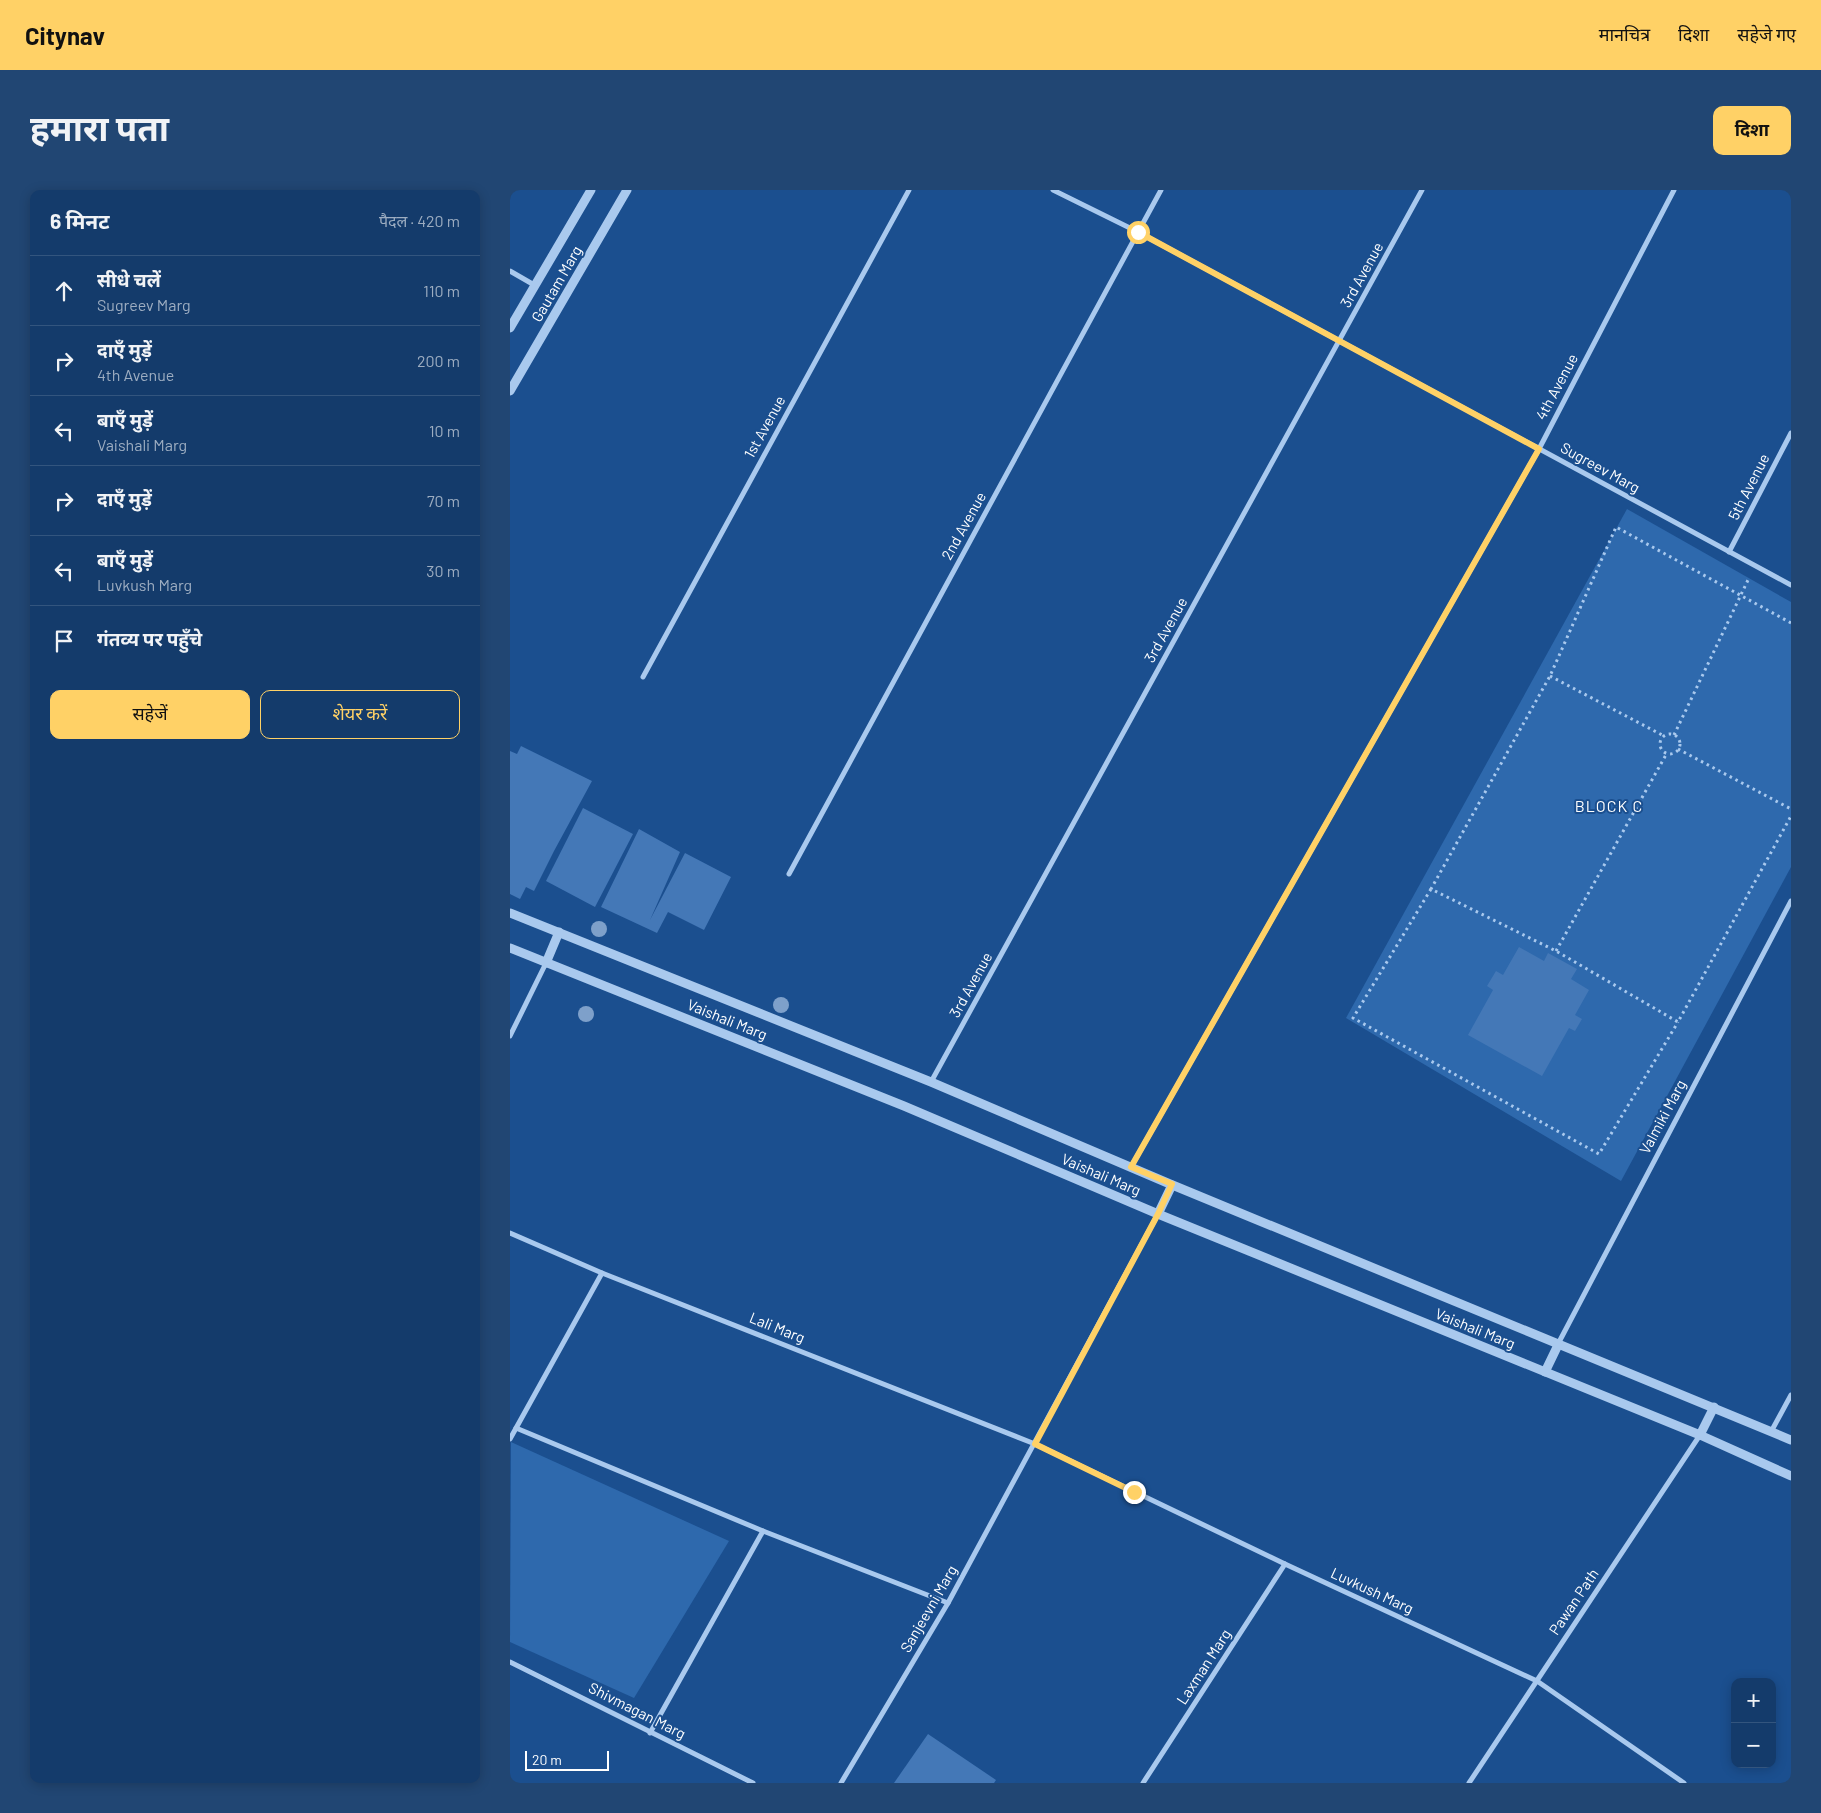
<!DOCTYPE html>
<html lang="hi">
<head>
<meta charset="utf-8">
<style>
	body { margin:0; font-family:Barlow,"Noto Sans Devanagari",sans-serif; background:#214673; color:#f1f3f6 }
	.controls { position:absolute; right:15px; bottom:15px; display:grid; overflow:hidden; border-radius:10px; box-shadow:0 2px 12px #0003 }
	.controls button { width:45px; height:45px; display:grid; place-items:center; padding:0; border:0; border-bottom:1px solid #33557e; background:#143b6b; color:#f1f3f6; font:25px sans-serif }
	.scale { position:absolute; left:15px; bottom:12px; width:84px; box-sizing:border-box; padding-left:5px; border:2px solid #fff; border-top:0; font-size:14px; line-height:18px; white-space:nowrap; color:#fff; -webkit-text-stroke:4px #1b4f8f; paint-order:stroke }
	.stop { position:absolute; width:15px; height:15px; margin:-11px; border:4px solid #ffd166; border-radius:50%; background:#fff }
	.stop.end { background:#ffd166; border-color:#fff; box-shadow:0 1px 5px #0008 }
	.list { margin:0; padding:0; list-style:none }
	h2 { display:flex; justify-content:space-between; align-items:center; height:65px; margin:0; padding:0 20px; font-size:21px }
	h2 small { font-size:16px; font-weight:400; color:#9dadc1 }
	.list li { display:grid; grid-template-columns:32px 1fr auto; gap:15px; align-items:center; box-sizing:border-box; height:70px; padding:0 20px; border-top:1px solid #33557e }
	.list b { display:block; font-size:19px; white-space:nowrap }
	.list p { margin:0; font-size:16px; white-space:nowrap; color:#9dadc1 }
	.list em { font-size:16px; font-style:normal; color:#9dadc1 }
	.actions { display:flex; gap:10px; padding:15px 20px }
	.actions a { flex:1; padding:11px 0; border:1px solid #ffd166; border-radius:10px; text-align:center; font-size:18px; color:#ffd166 }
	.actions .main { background:#ffd166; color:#111 }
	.icon { flex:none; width:28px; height:28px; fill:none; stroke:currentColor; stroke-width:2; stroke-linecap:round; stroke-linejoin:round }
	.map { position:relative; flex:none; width:1281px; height:1593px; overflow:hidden; border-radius:10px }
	header { display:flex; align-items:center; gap:30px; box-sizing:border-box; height:70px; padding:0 25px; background:#ffd166; color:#111 }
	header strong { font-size:24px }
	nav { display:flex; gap:28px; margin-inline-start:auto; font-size:18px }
	.intro { display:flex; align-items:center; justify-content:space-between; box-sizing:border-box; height:120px; padding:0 30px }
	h1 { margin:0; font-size:35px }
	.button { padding:12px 22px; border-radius:10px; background:#ffd166; color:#111; font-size:18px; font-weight:700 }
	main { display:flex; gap:30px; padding:0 30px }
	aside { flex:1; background:#143b6b; border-radius:10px; box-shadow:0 2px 12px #0003 }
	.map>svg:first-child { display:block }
	.green { fill:#2e69ad }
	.building { fill:#4478b7 }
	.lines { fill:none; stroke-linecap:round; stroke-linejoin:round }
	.path { stroke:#a9c9ee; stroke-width:3; stroke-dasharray:2.5 4; stroke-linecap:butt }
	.minor { stroke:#a9c9ee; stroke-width:5 }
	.tertiary { stroke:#a9c9ee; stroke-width:9 }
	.tree { fill:#7ea0ca }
	.route { stroke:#ffd166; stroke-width:6 }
	.labels { text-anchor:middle; stroke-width:4; stroke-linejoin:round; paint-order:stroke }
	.street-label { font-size:15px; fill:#fff; stroke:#1b4f8f }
	.neighbourhood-label { font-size:16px; letter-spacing:1px; fill:#fff; stroke:#1b4f8f }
</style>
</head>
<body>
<header>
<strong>Citynav</strong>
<nav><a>मानचित्र</a><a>दिशा</a><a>सहेजे गए</a></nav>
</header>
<div class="intro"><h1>हमारा पता</h1><a class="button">दिशा</a></div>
<main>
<aside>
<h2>6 मिनट<small>पैदल · 420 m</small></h2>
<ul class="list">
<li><svg class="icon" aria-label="ahead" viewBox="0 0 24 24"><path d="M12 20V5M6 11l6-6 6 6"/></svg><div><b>सीधे चलें</b><p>Sugreev Marg</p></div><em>110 m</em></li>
<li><svg class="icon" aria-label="right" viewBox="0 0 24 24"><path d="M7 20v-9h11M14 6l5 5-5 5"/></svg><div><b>दाएँ मुड़ें</b><p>4th Avenue</p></div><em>200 m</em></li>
<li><svg class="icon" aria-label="left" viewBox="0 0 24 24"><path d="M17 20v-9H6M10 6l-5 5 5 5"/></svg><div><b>बाएँ मुड़ें</b><p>Vaishali Marg</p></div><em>10 m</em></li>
<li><svg class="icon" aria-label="right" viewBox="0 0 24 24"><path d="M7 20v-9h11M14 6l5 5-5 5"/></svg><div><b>दाएँ मुड़ें</b></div><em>70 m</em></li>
<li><svg class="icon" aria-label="left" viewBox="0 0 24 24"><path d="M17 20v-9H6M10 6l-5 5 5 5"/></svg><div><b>बाएँ मुड़ें</b><p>Luvkush Marg</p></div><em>30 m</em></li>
<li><svg class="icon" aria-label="arrive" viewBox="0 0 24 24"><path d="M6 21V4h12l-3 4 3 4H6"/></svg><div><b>गंतव्य पर पहुँचे</b></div></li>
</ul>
<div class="actions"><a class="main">सहेजें</a><a>शेयर करें</a></div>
</aside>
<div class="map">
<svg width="1281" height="1593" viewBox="0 0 1281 1593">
	<rect width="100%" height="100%" fill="#1b4f8f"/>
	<g class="green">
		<path d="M1117,319l164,93v265l-170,314 -275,-163z"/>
		<path d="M1,1252l218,99 -95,157 -124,-56z"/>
	</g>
	<g class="building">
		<path d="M11,556l71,35 -38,70 -20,40 -8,-4 -6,12 -10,-5v-143l7,3z"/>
		<path d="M73,618l50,26 -38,73 -49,-26z"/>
		<path d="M129,639l41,23 -30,68 35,-67 46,24 -27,53 -36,-18 -11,21 -56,-26z"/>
		<path d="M1009,757l25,14 4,-8 29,16 -6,10 18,11 -14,25 7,4 -7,12 -6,-3 -27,48 -74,-41 25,-45 -6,-4 9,-15 7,4z"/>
		<path d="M418,1544l68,46 -2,3h-100z"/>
	</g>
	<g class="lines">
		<g class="path">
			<path d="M1281,433l-175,-96 -66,149 -119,213 125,62 122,71 113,-206"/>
			<path d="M1040,486l114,60"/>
			<circle cx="1160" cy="554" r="10"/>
			<path d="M1164,545l74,-155"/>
			<path d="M1168,559l113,60"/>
			<path d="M921,699l-78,129 246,136 79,-132"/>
			<path d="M1046,761l111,-198"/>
		</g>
		<g class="minor">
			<path d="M543,0l85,42 653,353"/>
			<path d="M0,81l26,15"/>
			<path d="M1219,362l62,-119"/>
			<path d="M133,487l266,-487"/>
			<path d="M279,684l372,-684"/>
			<path d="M0,846l36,-73"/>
			<path d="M421,892l491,-892"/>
			<path d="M621,977l408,-718 135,-259"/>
			<path d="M0,1043l92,40 433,171 250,120 252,117 147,102"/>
			<path d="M1048,1154l233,-443"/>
			<path d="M6,1238l247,103 185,72"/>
			<path d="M1262,1240l19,-35"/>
			<path d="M0,1249l92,-166"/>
			<path d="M0,1472l243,121"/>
			<path d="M140,1543l113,-202"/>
			<path d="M331,1593l107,-180 210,-389"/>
			<path d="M633,1593l142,-219"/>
			<path d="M959,1593l231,-348"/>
		</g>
		<g class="tertiary">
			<path d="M0,138l81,-138"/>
			<path d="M0,201l117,-201"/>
			<path d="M0,723l421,169 239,102 621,256"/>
			<path d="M0,758l394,158 254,108 542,221 91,41"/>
			<path d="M36,773l13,-31"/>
			<path d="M648,1024l14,-29"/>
			<path d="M1035,1182l13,-27"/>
			<path d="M1190,1245l14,-28"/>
		</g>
	</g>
	<g class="tree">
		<circle cx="89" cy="739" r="8"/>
		<circle cx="271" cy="815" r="8"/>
		<circle cx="76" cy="824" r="8"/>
	</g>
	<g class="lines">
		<path class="route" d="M624,1302l-99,-48 123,-230 14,-30 -41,-17 408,-718 -401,-217"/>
	</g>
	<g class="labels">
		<g class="street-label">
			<text transform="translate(852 85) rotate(-61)" y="5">3rd Avenue</text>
			<text transform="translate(47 94) rotate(-60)" y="5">Gautam Marg</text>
			<text transform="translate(1047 197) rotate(-62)" y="5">4th Avenue</text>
			<text transform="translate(255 237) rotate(-61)" y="5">1st Avenue</text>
			<text transform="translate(1090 278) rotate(29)" y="5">Sugreev Marg</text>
			<text transform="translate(1239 297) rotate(-63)" y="5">5th Avenue</text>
			<text transform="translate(454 336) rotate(-61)" y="5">2nd Avenue</text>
			<text transform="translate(656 440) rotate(-61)" y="5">3rd Avenue</text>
			<text transform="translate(461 795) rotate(-61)" y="5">3rd Avenue</text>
			<text transform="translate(217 830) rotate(22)" y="5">Vaishali Marg</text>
			<text transform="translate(1153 927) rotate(-62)" y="5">Valmiki Marg</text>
			<text transform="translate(591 985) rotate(23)" y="5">Vaishali Marg</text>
			<text transform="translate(267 1138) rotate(22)" y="5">Lali Marg</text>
			<text transform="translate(965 1139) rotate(22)" y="5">Vaishali Marg</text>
			<text transform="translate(862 1401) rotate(25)" y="5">Luvkush Marg</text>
			<text transform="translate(1064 1412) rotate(-56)" y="5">Pawan Path</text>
			<text transform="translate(419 1419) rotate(-60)" y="5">Sanjeevni Marg</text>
			<text transform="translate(694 1477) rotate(-57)" y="5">Laxman Marg</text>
			<text transform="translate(127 1521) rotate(27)" y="5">Shivmagan Marg</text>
		</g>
		<g class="neighbourhood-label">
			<text x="1099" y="622">BLOCK C</text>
		</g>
	</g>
</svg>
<div class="controls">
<button>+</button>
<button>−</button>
</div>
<div class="scale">20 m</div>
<div class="stop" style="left:628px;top:42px"></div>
<div class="stop end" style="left:624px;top:1302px"></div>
</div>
</main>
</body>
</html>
